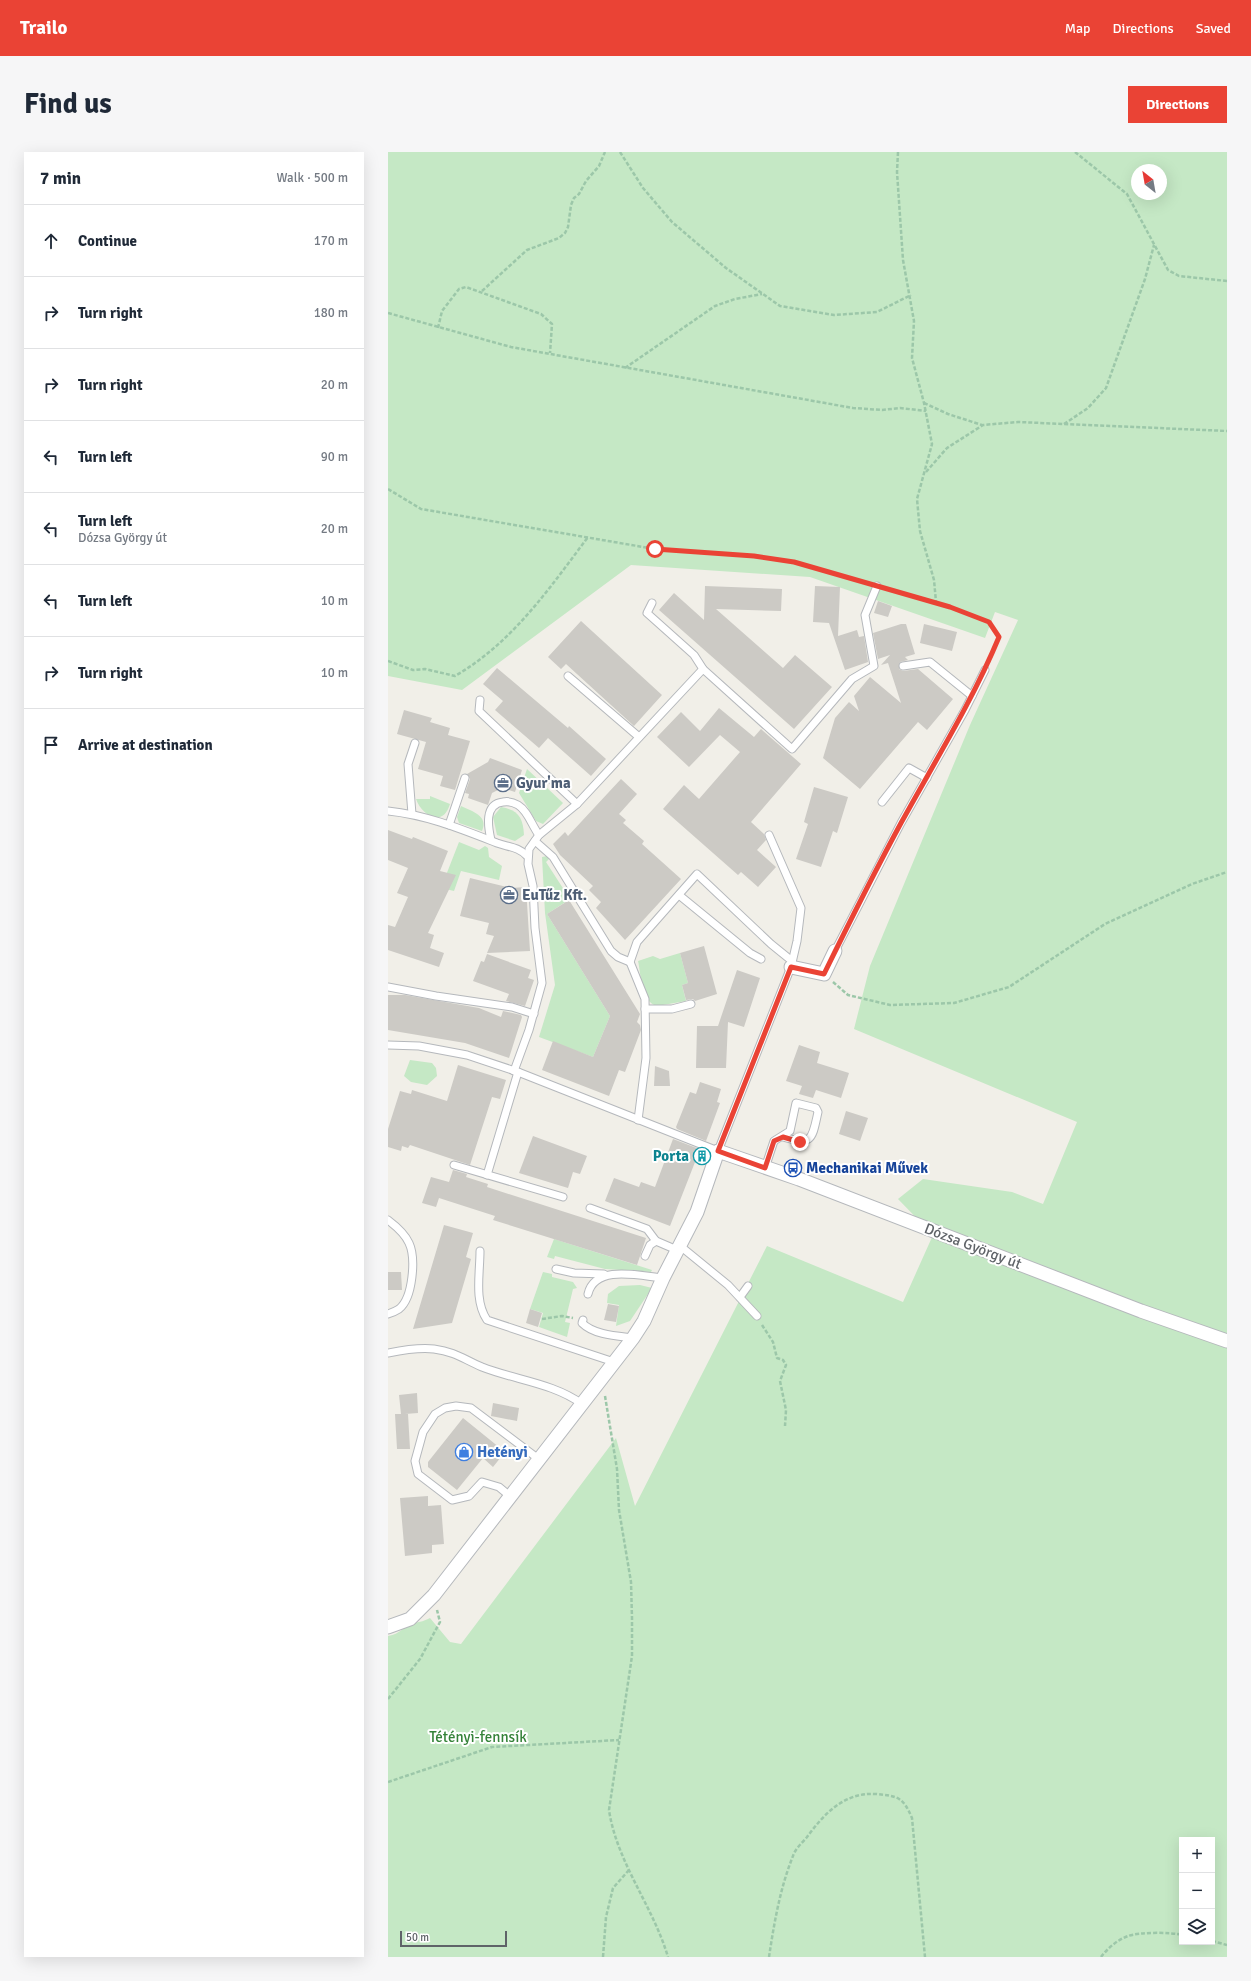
<!DOCTYPE html>
<html lang="en">
<head>
<meta charset="utf-8">
<style>
	body { margin:0; font-family:Signika,sans-serif; background:#f6f6f7; color:#1f2937 }
	.controls { position:absolute; right:12px; bottom:12px; display:grid; overflow:hidden; border-radius:0px; box-shadow:0 4px 16px #0002 }
	.controls button { width:36px; height:36px; display:grid; place-items:center; padding:0; border:0; border-bottom:1px solid #e0e1e3; background:#fff; color:#1f2937; font:20px sans-serif }
	.compass { position:absolute; left:743px; top:12px; width:36px; height:36px; border-radius:50%; background:#fff; box-shadow:0 4px 16px #0002; rotate:329deg }
	.scale { position:absolute; left:12px; bottom:10px; width:107px; box-sizing:border-box; padding-left:4px; border:2px solid #5f6368; border-top:0; font-size:11px; line-height:14px; white-space:nowrap; color:#5f6368; -webkit-text-stroke:3px #fff; paint-order:stroke }
	.stop { position:absolute; width:12px; height:12px; margin:-9px; border:3px solid #ea4335; border-radius:50%; background:#fff }
	.stop.end { background:#ea4335; border-color:#fff; box-shadow:0 1px 4px #0008 }
	.list { margin:0; padding:0; list-style:none }
	h2 { display:flex; justify-content:space-between; align-items:center; height:52px; margin:0; padding:0 16px; font-size:17px }
	h2 small { font-size:13px; font-weight:400; color:#747a83 }
	.list li { display:grid; grid-template-columns:26px 1fr auto; gap:12px; align-items:center; box-sizing:border-box; height:72px; padding:0 16px; border-top:1px solid #e0e1e3 }
	.list b { display:block; font-size:15px; white-space:nowrap }
	.list p { margin:0; font-size:13px; white-space:nowrap; color:#747a83 }
	.list em { font-size:13px; font-style:normal; color:#747a83 }
	.icon { flex:none; width:22px; height:22px; fill:none; stroke:currentColor; stroke-width:2; stroke-linecap:round; stroke-linejoin:round }
	.map { position:relative; flex:none; width:839px; height:1805px; overflow:hidden; border-radius:0px }
	header { display:flex; align-items:center; gap:24px; box-sizing:border-box; height:56px; padding:0 20px; background:#ea4335; color:#fff }
	header strong { font-size:19px }
	nav { display:flex; gap:22px; margin-inline-start:auto; font-size:14px }
	.intro { display:flex; align-items:center; justify-content:space-between; box-sizing:border-box; height:96px; padding:0 24px }
	h1 { margin:0; font-size:28px }
	.button { padding:10px 18px; border-radius:0px; background:#ea4335; color:#fff; font-size:14px; font-weight:700 }
	main { display:flex; gap:24px; padding:0 24px }
	aside { flex:1; background:#fff; border-radius:0px; box-shadow:0 4px 16px #0002 }
	.map>svg:first-child { display:block }
	.green { fill:#c5e8c5; fill-rule:evenodd }
	.building { fill:#cccac5 }
	.lines { fill:none; stroke-linecap:round; stroke-linejoin:round }
	.service-casing { stroke:#b5b8bc; stroke-width:9 }
	.minor-casing { stroke:#b5b8bc; stroke-width:15 }
	.path { stroke:#9cc7a9; stroke-width:2.5; stroke-dasharray:4 2; stroke-linecap:butt }
	.service { stroke:#fff; stroke-width:7 }
	.minor { stroke:#fff; stroke-width:13 }
	.route { stroke:#ea4335; stroke-width:5 }
	.labels { text-anchor:middle; stroke-width:4; stroke-linejoin:round; paint-order:stroke }
	.service-label { font-size:15px; font-weight:bold; fill:#4e5e75; stroke:#fff; text-anchor:start }
	.culture-label { font-size:15px; font-weight:bold; fill:#0d838f; stroke:#fff; text-anchor:end }
	.transit-label { font-size:15px; font-weight:bold; fill:#164399; stroke:#fff; text-anchor:start }
	.street-label { font-size:15px; fill:#5f6368; stroke:#fff }
	.shop-label { font-size:15px; font-weight:bold; fill:#366cbe; stroke:#fff; text-anchor:start }
	.park-label { font-size:15px; fill:#348238; stroke:#fff }
</style>
</head>
<body>
<header>
<strong>Trailo</strong>
<nav><a>Map</a><a>Directions</a><a>Saved</a></nav>
</header>
<div class="intro"><h1>Find us</h1><a class="button">Directions</a></div>
<main>
<aside>
<h2>7 min<small>Walk · 500 m</small></h2>
<ul class="list">
<li><svg class="icon" aria-label="ahead" viewBox="0 0 24 24"><path d="M12 20V5M6 11l6-6 6 6"/></svg><div><b>Continue</b></div><em>170 m</em></li>
<li><svg class="icon" aria-label="right" viewBox="0 0 24 24"><path d="M7 20v-9h11M14 6l5 5-5 5"/></svg><div><b>Turn right</b></div><em>180 m</em></li>
<li><svg class="icon" aria-label="right" viewBox="0 0 24 24"><path d="M7 20v-9h11M14 6l5 5-5 5"/></svg><div><b>Turn right</b></div><em>20 m</em></li>
<li><svg class="icon" aria-label="left" viewBox="0 0 24 24"><path d="M17 20v-9H6M10 6l-5 5 5 5"/></svg><div><b>Turn left</b></div><em>90 m</em></li>
<li><svg class="icon" aria-label="left" viewBox="0 0 24 24"><path d="M17 20v-9H6M10 6l-5 5 5 5"/></svg><div><b>Turn left</b><p>Dózsa György út</p></div><em>20 m</em></li>
<li><svg class="icon" aria-label="left" viewBox="0 0 24 24"><path d="M17 20v-9H6M10 6l-5 5 5 5"/></svg><div><b>Turn left</b></div><em>10 m</em></li>
<li><svg class="icon" aria-label="right" viewBox="0 0 24 24"><path d="M7 20v-9h11M14 6l5 5-5 5"/></svg><div><b>Turn right</b></div><em>10 m</em></li>
<li><svg class="icon" aria-label="arrive" viewBox="0 0 24 24"><path d="M6 21V4h12l-3 4 3 4H6"/></svg><div><b>Arrive at destination</b></div></li>
</ul>
</aside>
<div class="map">
<svg width="839" height="1805" viewBox="0 0 839 1805">
	<rect width="100%" height="100%" fill="#f1efe8"/>
	<g class="green">
		<path d="M0,0h839v1805h-839v-321c13,-2 14,-9 23,-12 6,-2 12,-2 19,-6l20,24 11,2 155,-206 19,68 132,-260 136,56 30,-67 -35,-36 25,-20 89,13 31,12 34,-82 -223,-93 16,-63 100,-241 48,-105 -23,-8 -10,26 -175,-61 -179,-12 -169,125 -74,-14zM749,18h24v24h-24zM794,1688h30v102h-30z"/>
		<path d="M139,617l36,34 -20,21 -7,-3 -17,-28z"/>
		<path d="M42,644l20,8c-7,24 -28,12 -34,-5h14z"/>
		<path d="M73,654c11,5 28,10 21,25l-23,-8 -2,-6z"/>
		<path d="M113,655c17,3 22,10 23,28l-9,6 -18,-6 -4,-18z"/>
		<path d="M71,690l20,8 6,-4 3,2 1,9 13,9 -3,14 -38,-9 -7,20 -13,-3z"/>
		<path d="M159,704l2,3 -3,3 22,34 -1,5 -20,13 63,102 -17,41 -54,-20 16,-52 -10,-72 -3,-56z"/>
		<path d="M292,801l8,30 -6,2 4,16 -29,5c-16,-4 -16,-32 -19,-45l15,-5 7,3z"/>
		<path d="M22,908l22,3 4,5 1,8 -10,9 -16,-3 -7,-6z"/>
		<path d="M166,1087l98,31 -1,2 -46,-3 -50,-13 -1,3 -7,-2z"/>
		<path d="M155,1120l9,2v3l21,5 4,6 -4,1 -8,33 5,1 -3,14 -28,-10 4,-14 -13,-4z"/>
		<path d="M252,1133l12,3 -22,33 -14,5 3,-21 -12,-2 1,-9 11,-8z"/>
	</g>
	<g class="building">
		<path d="M317,434l77,3 -1,22 -65,-2 67,59 12,-13 37,32 -38,42 -135,-119 15,-17 30,27z"/>
		<path d="M427,434l25,1 -2,49 19,-6 2,7 5,-1 4,26 -23,8 -16,-47 -16,-1z"/>
		<path d="M490,449l14,5 -4,11 -14,-4z"/>
		<path d="M193,469l81,74 -28,31 -68,-62 -5,5 -13,-12z"/>
		<path d="M513,472h5l9,30 -10,3 3,3 -8,2 -1,7 4,2 15,-2 35,30 -26,31 -9,-8 -58,67 -37,-31 12,-40 14,-16 10,9 -5,-15 16,-19 31,26 -13,-40 -7,2 9,-10 -12,4 -5,-26z"/>
		<path d="M536,472l33,8 -5,19 -32,-8z"/>
		<path d="M109,516l71,60 1,-2 37,33 -15,17 -43,-38 -9,10 -44,-38 8,-9 -20,-17z"/>
		<path d="M331,556l35,29 7,-8 40,35 -50,58 13,12 2,6 -9,10 19,17 -18,20 -17,-15 -3,3 -75,-66 21,-24 15,14 41,-47 -20,-17 -31,32 -32,-30 24,-25 19,19z"/>
		<path d="M16,558l28,8 -2,4 20,6 -2,7 22,6 -15,49 -15,-4 3,-10 -25,-7 8,-27 -29,-8z"/>
		<path d="M102,606l32,12 -7,22 -13,-4 -10,5 -4,12 -20,-7 1,-4 -4,-1 5,-14 -3,-5 21,-12z"/>
		<path d="M233,627l16,15 -18,20 7,6 -3,3 21,18 -2,3 39,35 -56,61 -29,-32 5,-6 -12,-12 4,-4 -33,-31 -7,-11 12,-12 3,4z"/>
		<path d="M426,635l34,10 -11,36 -4,-2 -12,36 -25,-8 12,-35 -4,-2z"/>
		<path d="M0,678l24,9 1,-2 35,14 -8,20 16,4 -28,58 6,2 -4,13 14,5 -5,14 -51,-17v-25l7,2 13,-30 -11,-4 11,-25 -20,-8z"/>
		<path d="M82,726l41,10 15,-1 4,64 -43,2 7,-17 -8,-2 3,-11 -29,-7z"/>
		<path d="M181,748l71,114 -3,8 3,3 1,5 -16,42 -6,-2 -10,26 -67,-26 11,-29 40,16 17,-41 -63,-102z"/>
		<path d="M316,794l13,48 -22,7 -2,-2 -7,1 -4,-15 6,-2 -8,-30z"/>
		<path d="M99,802l44,16 -3,8 6,2 -9,26 -19,-5 3,-7 -36,-13 8,-20 3,1z"/>
		<path d="M349,818l23,8 -16,49 -16,-5 -2,46h-30l1,-42h21z"/>
		<path d="M0,843h17l74,13 22,9 2,-6 18,4 1,2 -13,41 -44,-15 -77,-13z"/>
		<path d="M411,893l21,7 -3,11 32,10 -8,25 -25,-8 -3,8 -14,-4 3,-8 -16,-5z"/>
		<path d="M70,913l48,15 -6,19 -8,-2 -22,68 -60,-20 -2,3 -6,-2 -1,5 -13,-4v-18l12,-38 11,3 1,-4 35,11z"/>
		<path d="M267,914l14,5 1,15h-16z"/>
		<path d="M312,930l21,7 -4,13 3,1 -14,38 -29,-12 -1,-2 14,-35 6,2z"/>
		<path d="M458,959l22,7 -8,23 -21,-7z"/>
		<path d="M145,984l54,20 -7,18 -7,-2 -5,16 -49,-15z"/>
		<path d="M285,987l29,11 -3,8 -2,-1 -27,69 -65,-25 9,-23 25,9 2,-5 14,5z"/>
		<path d="M65,1018l14,4 -1,3 22,7 -1,3 159,51 -9,27 -144,-45 2,-4 -56,-18 -3,9 -14,-4 9,-26 18,5z"/>
		<path d="M56,1073l29,8 -7,24 5,2 -19,64 -39,6z"/>
		<path d="M0,1120h13l1,18h-14z"/>
		<path d="M220,1152l11,2 -3,16 -12,-2z"/>
		<path d="M142,1157l12,4 -4,14 -12,-4z"/>
		<path d="M29,1241l1,20 -13,1h3l2,35h-13l-2,-35h6l-2,-19z"/>
		<path d="M105,1251l26,5 -2,13 -26,-5z"/>
		<path d="M75,1266l42,34 -12,15 -10,-9 -26,32 -29,-23v-5z"/>
		<path d="M40,1344v10l13,-1 3,39 -12,1v8l-27,3 -5,-58z"/>
	</g>
	<g class="lines">
		<defs>
			<g id="service">
				<path d="M264,451l-5,10 47,42 9,14"/>
				<path d="M515,514l27,-4 42,34"/>
				<path d="M180,524l71,61"/>
				<path d="M92,548l-1,11 98,93"/>
				<path d="M494,650l27,-34 18,10"/>
				<path d="M0,659c39,4 73,18 109,32 11,4 22,4 30,13"/>
				<path d="M24,662l-4,-50 7,-21"/>
				<path d="M61,673l16,-47"/>
				<path d="M103,688c-3,-13 -7,-36 12,-38 5,-1 10,0 15,3 10,6 14,21 21,30"/>
				<path d="M147,689l18,16 58,94 7,6 12,5"/>
				<path d="M291,743l71,58 11,6"/>
				<path d="M447,799l66,-128 64,-113 20,-40"/>
				<path d="M0,835l48,9 76,11 22,7"/>
				<path d="M257,857h27l19,-5"/>
				<path d="M0,893l31,1 48,9 51,17 200,79 73,-184 6,-26 4,-33 -32,-73"/>
				<path d="M126,919l15,-41 13,-47 -7,-55 -2,-42 -5,-22 1,-15 10,-14 38,-31 126,-135 89,80 60,-70 22,-13 -9,-51 12,-29"/>
				<path d="M250,968l8,-62 -1,-59 -15,-37 7,-20 60,-68 74,70 21,17"/>
				<path d="M66,1013l109,32"/>
				<path d="M377,1016l9,-27 16,-10 6,-28 20,5 2,4c-6,27 -5,34 -35,25"/>
				<path d="M99,1023l31,-103"/>
				<path d="M202,1056l57,21 9,12 21,9"/>
				<path d="M0,1068c8,6 17,14 21,23 7,15 4,55 -10,66 -3,2 -8,4 -11,5"/>
				<path d="M291,1093l49,40 29,31"/>
				<path d="M92,1099c0,23 -6,50 7,69l127,42"/>
				<path d="M257,1104l5,-11 6,-4"/>
				<path d="M168,1117l18,4 30,1"/>
				<path d="M200,1142c7,-30 52,-18 75,-16"/>
				<path d="M352,1145l8,-11"/>
				<path d="M195,1168l-1,3c12,12 35,13 51,15"/>
				<path d="M0,1201c15,-3 31,-6 46,-4 22,3 29,10 48,18 33,13 71,16 100,37"/>
				<path d="M123,1345l-12,-10 -17,-5 -13,14 -17,4 -34,-26 -3,-13 8,-29 12,-18 10,-6 11,-2 15,2 69,52"/>
			</g>
			<g id="minor">
				<path d="M403,815l33,7 11,-23"/>
				<path d="M0,1475l22,-8 24,-24 199,-257 11,-17 19,-43 34,-66 21,-61 81,28 342,132 86,30"/>
			</g>
		</defs>
		<use href="#service" class="service-casing"/>
		<use href="#minor" class="minor-casing"/>
		<g class="path">
			<path d="M232,0l23,36 29,34 54,46 54,38 54,9 43,-3 34,-17"/>
			<path d="M510,0l-1,20 6,88 11,61 -2,37 12,45 8,41 -15,55 3,32 14,49 2,22"/>
			<path d="M687,0l52,42 41,76 11,6 48,5"/>
			<path d="M94,139l45,-41 32,-12 6,-5 3,-6 3,-22 3,-7 5,-4 7,-13 13,-15 6,-14"/>
			<path d="M0,161l123,34 342,61 29,2 18,-2 26,3"/>
			<path d="M50,176l4,-17 17,-22 7,-2 75,27 11,10 -2,29"/>
			<path d="M237,216l90,-62 20,-7 27,-5"/>
			<path d="M536,251l24,11 34,11"/>
			<path d="M676,272l24,-16 18,-20 39,-109 9,-34"/>
			<path d="M538,320l21,-24 36,-23 35,-3 209,9"/>
			<path d="M0,337l33,20 234,40 99,7 41,6 72,21"/>
			<path d="M499,437l49,13 53,20 10,15 -10,25"/>
			<path d="M0,509l25,9 12,-1 30,7c57,-33 94,-87 133,-139"/>
			<path d="M445,830l15,13 42,10 64,-2 55,-16 96,-63 87,-40 35,-12"/>
			<path d="M154,1167l20,-3 11,2"/>
			<path d="M374,1173l11,17 4,16 6,2 3,5 -6,16 6,29 -1,16"/>
			<path d="M217,1244l12,73 2,41 12,72 1,36v38l-23,154c8,53 44,96 59,147"/>
			<path d="M0,1547l32,-40 20,-37 -3,-12"/>
			<path d="M0,1630l104,-35 127,-7"/>
			<path d="M824,1789l15,4"/>
			<path d="M215,1805l3,-40 7,-29 16,-18"/>
			<path d="M381,1805c5,-33 11,-69 24,-101 2,-7 9,-13 14,-19 17,-23 37,-45 69,-43 22,2 27,3 36,24l13,139"/>
			<path d="M713,1805c7,-9 16,-17 27,-21 11,-4 43,-4 54,-1"/>
		</g>
		<use href="#service" class="service"/>
		<use href="#minor" class="minor"/>
	</g>
	<g class="lines">
		<path class="route" d="M267,397l99,7 40,6 156,45 39,15 10,15c-27,65 -64,124 -98,186 -27,50 -52,100 -77,151l-33,-7 -73,184 47,17 9,-27 9,-4 17,5"/>
	</g>
	<defs>
		<symbol id="office-ring" viewBox="-11 -11 22 22"><circle r="9.5" fill="#fff" stroke="#5c6f8a" stroke-width="1.5"/><path d="M-6-3h4V-5.5h4V-3h4V5H-6ZM-1-4.5V-3h2v-1.5ZM-6 0V1H6V0Z" fill="#5c6f8a"/></symbol>
		<symbol id="building-ring" viewBox="-11 -11 22 22"><circle r="9.5" fill="#fff" stroke="#0f9aa8" stroke-width="1.5"/><path d="M-4-6H4V6H1V3H-1V6H-4ZM-2.5-4.3h1.7v1.8h-1.7ZM.8-4.3h1.7v1.8H.8ZM-2.5-1h1.7V.8h-1.7ZM.8-1h1.7V.8H.8Z" fill="#0f9aa8"/></symbol>
		<symbol id="bus-ring" viewBox="-11 -11 22 22"><circle r="9.5" fill="#fff" stroke="#1a4fb4" stroke-width="1.5"/><path d="M-5-6H5V4H4V6H2V4H-2V6H-4V4H-5ZM-3.5-4V0h7V-4ZM-3.5 1.2v1.5H-2V1.2ZM2 1.2v1.5H3.5V1.2Z" fill="#1a4fb4"/></symbol>
		<symbol id="shop-ring" viewBox="-11 -11 22 22"><circle r="9.5" fill="#fff" stroke="#3f7fe0" stroke-width="1.5"/><path d="M-5-2.5h2.3a2.7 3.5 0 0 1 5.4 0H5L5.5 6h-11ZM-1.5-2.5h3a1.5 2.3 0 0 0-3 0Z" fill="#3f7fe0"/></symbol>
	</defs>
	<g fill-rule="evenodd">
		<use href="#office-ring" x="105" y="621" width="20" height="20"/>
		<use href="#office-ring" x="111" y="733" width="20" height="20"/>
		<use href="#building-ring" x="304" y="994" width="20" height="20"/>
		<use href="#bus-ring" x="395" y="1006" width="20" height="20"/>
		<use href="#shop-ring" x="66" y="1290" width="20" height="20"/>
	</g>
	<g class="labels">
		<g class="service-label">
			<text x="128" y="636">Gyur'ma</text>
			<text x="134" y="748">EuTűz Kft.</text>
		</g>
		<g class="culture-label">
			<text x="301" y="1009">Porta</text>
		</g>
		<g class="transit-label">
			<text x="418" y="1021">Mechanikai Művek</text>
		</g>
		<g class="street-label">
			<text transform="translate(585 1094) rotate(21)" y="5">Dózsa György út</text>
		</g>
		<g class="shop-label">
			<text x="89" y="1305">Hetényi</text>
		</g>
		<g class="park-label">
			<text x="90" y="1590">Tétényi-fennsík</text>
		</g>
	</g>
</svg>
<div class="controls">
<button>+</button>
<button>−</button>
<button><svg class="icon" aria-label="layers" viewBox="0 0 24 24"><path d="M12 4l9 5-9 5-9-5zM3 14l9 5 9-5"/></svg></button>
</div>
<svg class="compass" viewBox="-18 -18 36 36"><path d="M0-13l5 13h-10z" fill="#e53935"/><path d="M0 13l5-13h-10z" fill="#747a83"/></svg>
<div class="scale">50 m</div>
<div class="stop" style="left:267px;top:397px"></div>
<div class="stop end" style="left:412px;top:990px"></div>
</div>
</main>
</body>
</html>
